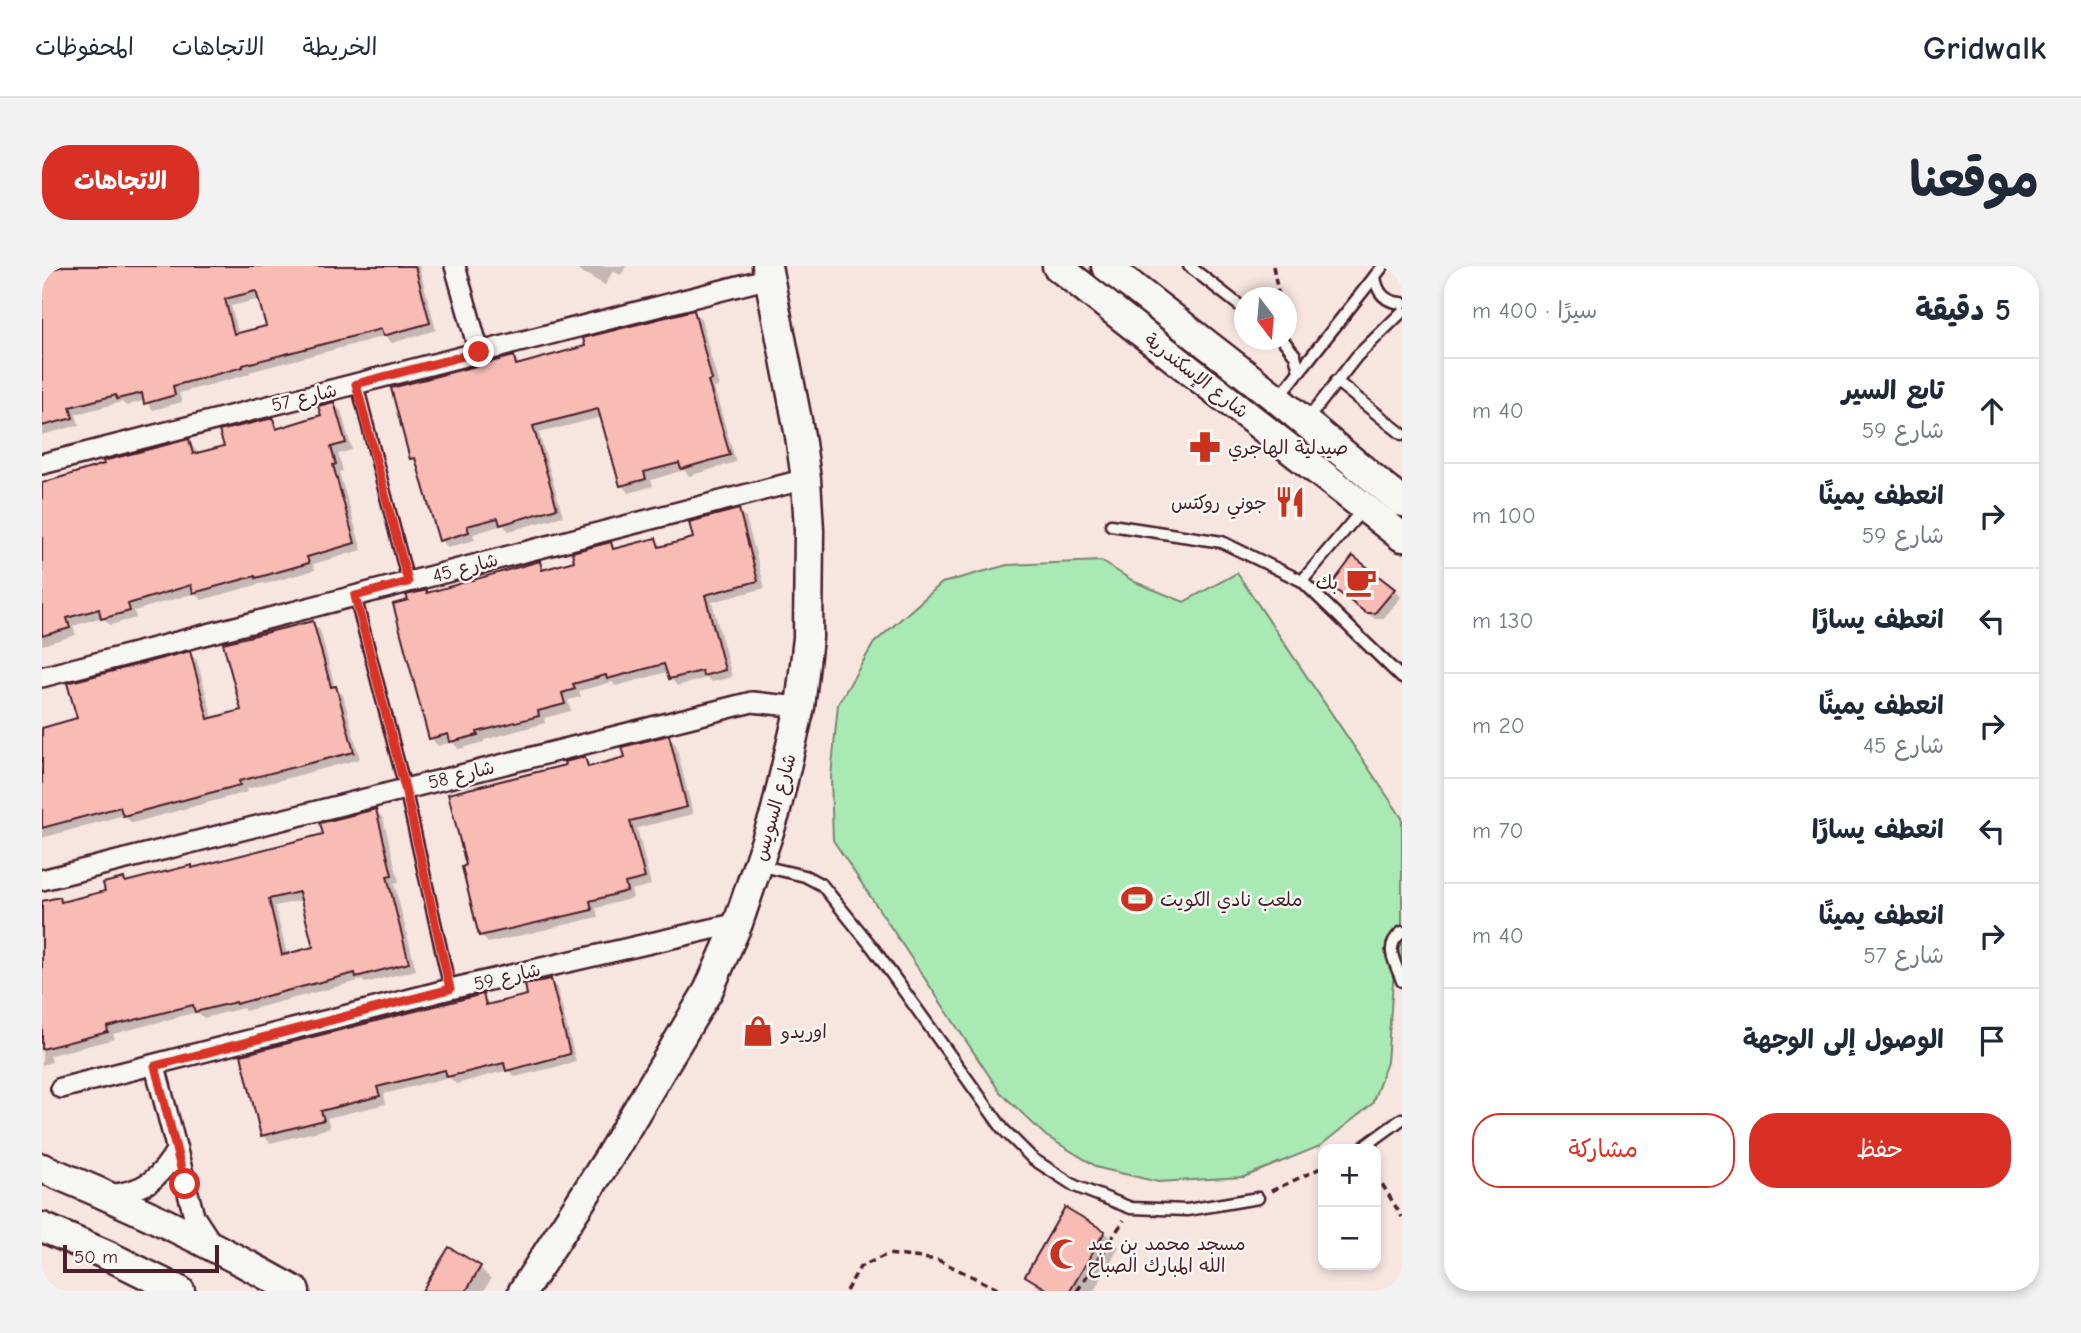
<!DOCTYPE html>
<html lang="ar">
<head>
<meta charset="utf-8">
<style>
	body { margin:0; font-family:"Comic Neue","Playpen Sans Arabic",sans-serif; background:#f2f2f3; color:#1f2937; direction:rtl }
	.controls { position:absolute; right:21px; bottom:21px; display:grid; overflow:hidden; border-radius:14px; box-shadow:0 4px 10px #0003 }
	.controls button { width:63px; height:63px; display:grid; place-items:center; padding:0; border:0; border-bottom:2px solid #e0e1e3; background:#fff; color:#1f2937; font:35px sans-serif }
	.compass { position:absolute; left:1192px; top:21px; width:63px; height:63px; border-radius:50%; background:#fff; box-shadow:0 4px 10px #0003; rotate:164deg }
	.scale { position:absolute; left:21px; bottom:18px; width:156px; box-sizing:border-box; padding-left:7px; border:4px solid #4a1f2b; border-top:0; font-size:19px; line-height:24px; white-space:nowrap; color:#4a1f2b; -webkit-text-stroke:5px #f6f6f2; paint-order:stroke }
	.stop { position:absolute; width:21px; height:21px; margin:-16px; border:5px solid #d93025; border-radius:50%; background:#fff }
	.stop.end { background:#d93025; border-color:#fff; box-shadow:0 2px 7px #0008 }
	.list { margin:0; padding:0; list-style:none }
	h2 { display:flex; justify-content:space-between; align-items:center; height:91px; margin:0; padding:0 28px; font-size:30px }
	h2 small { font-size:23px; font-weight:400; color:#747a83 }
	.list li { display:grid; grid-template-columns:46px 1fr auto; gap:21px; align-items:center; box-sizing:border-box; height:105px; padding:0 28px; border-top:2px solid #e0e1e3 }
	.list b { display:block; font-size:26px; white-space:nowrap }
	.list p { margin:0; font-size:23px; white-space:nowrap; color:#747a83 }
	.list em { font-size:23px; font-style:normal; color:#747a83 }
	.actions { display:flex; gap:14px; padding:21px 28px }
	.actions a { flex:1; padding:16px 0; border:2px solid #d93025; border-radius:28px; text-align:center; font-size:24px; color:#d93025 }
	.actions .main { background:#d93025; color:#fff }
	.icon { flex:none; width:38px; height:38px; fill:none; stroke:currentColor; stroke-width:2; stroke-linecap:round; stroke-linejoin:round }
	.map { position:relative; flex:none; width:1360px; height:1025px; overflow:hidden; direction:ltr; border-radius:28px }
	header { display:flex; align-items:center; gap:42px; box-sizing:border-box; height:98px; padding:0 35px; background:#fff; border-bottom:2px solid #e0e1e3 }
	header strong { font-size:33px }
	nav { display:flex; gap:38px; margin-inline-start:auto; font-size:24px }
	.intro { display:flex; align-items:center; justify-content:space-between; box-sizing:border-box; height:168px; padding:0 42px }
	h1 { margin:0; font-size:49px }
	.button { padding:18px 32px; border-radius:28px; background:#d93025; color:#fff; font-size:24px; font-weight:700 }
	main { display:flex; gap:42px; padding:0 42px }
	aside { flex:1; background:#fff; border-radius:28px; box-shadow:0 4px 10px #0003 }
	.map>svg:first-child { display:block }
	.green { fill:#a9eab4; stroke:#7a8470; stroke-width:2 }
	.shadow { fill:#0003; fill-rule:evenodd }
	.building { fill:#f8bcb5; stroke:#4a1f2b; stroke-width:2; fill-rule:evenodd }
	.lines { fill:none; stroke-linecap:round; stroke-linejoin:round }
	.lane-casing { stroke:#4a1f2b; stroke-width:15 }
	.street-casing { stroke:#4a1f2b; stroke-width:24 }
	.secondary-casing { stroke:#4a1f2b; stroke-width:33 }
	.path { stroke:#4a1f2b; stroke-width:3.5; stroke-dasharray:7 5; stroke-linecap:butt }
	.lane { stroke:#f6f6f2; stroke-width:10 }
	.street { stroke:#f6f6f2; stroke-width:19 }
	.secondary { stroke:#f6f6f2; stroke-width:28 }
	.route { stroke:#d93025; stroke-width:9 }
	.labels { text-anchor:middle; stroke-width:5; stroke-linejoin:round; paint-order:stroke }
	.street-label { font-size:19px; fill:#4a1f2b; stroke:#f6f6f2 }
	.poi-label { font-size:19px; fill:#4a1f2b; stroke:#f6f6f2; text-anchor:start }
</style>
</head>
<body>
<header>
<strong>Gridwalk</strong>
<nav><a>الخريطة</a><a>الاتجاهات</a><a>المحفوظات</a></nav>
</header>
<div class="intro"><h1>موقعنا</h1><a class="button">الاتجاهات</a></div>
<main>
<aside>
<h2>5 دقيقة<small>سيرًا · 400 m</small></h2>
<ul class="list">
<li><svg class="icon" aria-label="ahead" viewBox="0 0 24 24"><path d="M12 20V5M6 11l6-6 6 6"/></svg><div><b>تابع السير</b><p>شارع 59</p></div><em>40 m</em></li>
<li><svg class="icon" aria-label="right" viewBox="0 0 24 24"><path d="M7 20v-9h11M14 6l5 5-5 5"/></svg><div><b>انعطف يمينًا</b><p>شارع 59</p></div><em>100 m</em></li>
<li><svg class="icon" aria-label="left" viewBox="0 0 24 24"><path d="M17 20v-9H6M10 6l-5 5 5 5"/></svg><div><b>انعطف يسارًا</b></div><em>130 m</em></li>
<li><svg class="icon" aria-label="right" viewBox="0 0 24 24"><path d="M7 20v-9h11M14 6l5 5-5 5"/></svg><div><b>انعطف يمينًا</b><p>شارع 45</p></div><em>20 m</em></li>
<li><svg class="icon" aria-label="left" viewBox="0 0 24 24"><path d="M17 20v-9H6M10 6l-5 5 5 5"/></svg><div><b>انعطف يسارًا</b></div><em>70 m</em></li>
<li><svg class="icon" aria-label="right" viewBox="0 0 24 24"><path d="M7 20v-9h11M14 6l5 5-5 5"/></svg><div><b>انعطف يمينًا</b><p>شارع 57</p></div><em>40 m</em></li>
<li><svg class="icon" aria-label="arrive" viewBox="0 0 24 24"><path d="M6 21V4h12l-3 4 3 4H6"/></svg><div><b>الوصول إلى الوجهة</b></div></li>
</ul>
<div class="actions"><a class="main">حفظ</a><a>مشاركة</a></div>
</aside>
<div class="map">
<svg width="1360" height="1025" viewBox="0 0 1360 1025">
	<rect width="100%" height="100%" fill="#f7e5e0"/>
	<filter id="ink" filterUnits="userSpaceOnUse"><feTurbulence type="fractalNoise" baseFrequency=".0143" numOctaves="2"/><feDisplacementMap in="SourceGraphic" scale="14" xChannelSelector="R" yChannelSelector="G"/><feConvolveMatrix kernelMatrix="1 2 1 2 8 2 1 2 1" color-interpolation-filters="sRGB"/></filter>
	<g filter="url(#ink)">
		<path class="green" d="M1059,295l34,21 49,20 53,-29 165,245v140l-8,11 -7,93 -15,42 -52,42 -76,31 -86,5 -59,-14 -53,-32 -46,-44 -167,-252 -2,-63 7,-73 36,-61 68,-60 65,-18z"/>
		<g class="shadow">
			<path d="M27,0h350l17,64 -44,13 -7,-7 -136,36 1,2 -71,19 3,9 -29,8 -8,-10 -19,6 -4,-4 -46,12 3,11 -37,10v-162zM218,33l8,28 -29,8 -8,-29z"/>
			<path d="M529,0h55l-5,9 -8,-4 -8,14z"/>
			<path d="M652,46l7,7 18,68 -5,1 22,74 -47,14 -5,-6 -33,10 2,6 -24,7 -8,-8 -19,-68 -63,16 24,83 -54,15 -6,-6 -30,9 2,6 -27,7 -8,-7 -21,-75 -7,-7 101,-100 7,7 67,-17z"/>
			<path d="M292,138l7,7 11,39 -14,4 5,17 -4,1 23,78 -49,14 2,6 -50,14 -2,-1 -61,17 -7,-7 -61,18 2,7 -26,7 -8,-8 -29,9 3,9 -34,10v-161l146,-43 7,8 3,6 28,-8 46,-27 8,9 43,-13z"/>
			<path d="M696,245l8,7 19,70 -53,14 20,75 -20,5 -5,-4 -30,8 -10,-14 -51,14 -4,-4 -33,9 2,6 -13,3 3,11 -27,7 1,5 -61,17v2l-25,7 -7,-7 -14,4 -7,-8 -21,-137 16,-9 2,2 111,-31 8,7 29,-8 35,-18 5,6 40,-10 8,8 31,-9z"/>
			<path d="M1352,324l7,7 -18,22h-8l-29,-22z"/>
			<path d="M271,357l7,7 15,58 8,7 17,64 -114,30 1,3 -115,31 -8,-8 -82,23v-109l37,-9 111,-67 7,8 16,58 30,-8z"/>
			<path d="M627,471l7,8 17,69 -56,14 14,57 -20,5 2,8 -37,10 2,9 -110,26 -7,-8 86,-168 18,-8 7,8 35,-8z"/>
			<path d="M333,545l8,7 16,64 -5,1 22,87 -51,13 -3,-3 -117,31 -2,-3 -39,10 -7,-6 -84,22 2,5 -65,16 2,7 -10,3v-162l17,-5 5,5 43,-10 16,-13 4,3 64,-16 3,2 131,-33zM261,634l13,48 -29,7 -12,-49z"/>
			<path d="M508,714l7,8 19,74 -61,15 -7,-7 -52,14 -7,-7 -65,17 2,10 -59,14 3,10 -60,15 -7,-8 220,-139 8,10 39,-10z"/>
			<path d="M1023,944l39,22 15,15 -25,44h-52l-15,-15z"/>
			<path d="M438,1002l11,11 -7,12h-60z"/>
		</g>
		<g class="building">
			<path d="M22,0h351l15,57 -47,13 -2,-7 -138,36v2l-70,19 2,9 -31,9 -2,-11 -25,6 -1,-4 -46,12 3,11 -31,8v-154zM214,25l10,35 -32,8 -9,-35z"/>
			<path d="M652,44l18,70 -4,1 22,74 -49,14 -2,-6 -35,9 2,7 -26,7 -22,-77 -65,17 24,82 -57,17 -2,-7 -31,8 2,6 -30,9 -24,-83 -5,1 -19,-71 123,-32 2,9 69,-19 -2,-8z"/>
			<path d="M292,136l12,41 -15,4 5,17 -3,1 22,78 -48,14 2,6 -53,15 -1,-2 -62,17 -2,-8 -63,19 2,7 -29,8 -2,-10 -32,9 3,10 -28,8v-153l62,-19 -1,-3 86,-22 4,15 31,-8 -5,-15 54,-13 3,11 45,-14 -3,-9z"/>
			<path d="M697,243l19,72 -53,14 20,75 -22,6 -1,-5 -33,8 -5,-15 -57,15 -1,-4 -33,9 2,5 -13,4 3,11 -27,7 1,5 -62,16 1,3 -28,7 -2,-8 -19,5 -36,-135 15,-4 -2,-5 21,-5v3l113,-32 2,9 32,-9 -2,-9 39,-10 2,7 43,-11 3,9 34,-9 -4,-16z"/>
			<path d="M1311,290l42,33 -20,24h-9l-30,-23 -1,-10z"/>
			<path d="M271,355l18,66 5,-1 18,66 -115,29 1,4 -117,31 -3,-9 -78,21v-100l35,-10 -10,-35 123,-32 18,68 33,-9 -18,-67z"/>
			<path d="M627,469l18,72 -57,14 15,57 -20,5 2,8 -37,10 2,9 -113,26 -17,-69 4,-2 -18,-71 117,-29 -1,-3 21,-5 3,10 37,-10 -3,-10z"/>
			<path d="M334,543l16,66 -5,1 22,87 -53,14 -1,-4 -119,31v-2l-41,10 -2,-7 -86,22 1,5 -66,17v-148l18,-4 1,5 44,-11 -2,-8 21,-5 1,4 67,-17v3l131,-34 -3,-11zM257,626l14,55 -31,8 -13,-56z"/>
			<path d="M509,713l19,75 -64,17 -2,-8 -57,14 -2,-7 -68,17 3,9 -59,15 3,9 -63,16 -20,-81 242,-61 3,11 41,-10 -2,-11z"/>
			<path d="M1023,941l40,24 -35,60h-20l-25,-15z"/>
			<path d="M407,981l32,19 -15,25h-44z"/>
		</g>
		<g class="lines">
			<defs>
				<g id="lane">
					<path d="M1147,0l55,43"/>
					<path d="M1333,10c2,17 10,26 27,27"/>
					<path d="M1241,74l12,15 4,16"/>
					<path d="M1294,115l66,53"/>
					<path d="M315,118l51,198"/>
					<path d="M1237,131l104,-131"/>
					<path d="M1265,154l50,-64 45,-44"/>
					<path d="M1069,259l111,17 80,39 100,97"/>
					<path d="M1260,315l61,-72"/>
					<path d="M313,330l50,192 45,201"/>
					<path d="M720,600l43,10 17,9 51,63 130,181 30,30 42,27 56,22 56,2 71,-12"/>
					<path d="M1360,666c-19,15 -7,29 0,49"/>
					<path d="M1319,883l41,-30"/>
				</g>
				<g id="street">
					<path d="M413,0l24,86"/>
					<path d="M0,198l728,-186"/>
					<path d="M0,411l764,-198"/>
					<path d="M0,614l710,-178 48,5"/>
					<path d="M113,800l39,150 19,29"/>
					<path d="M19,822l389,-99 288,-66"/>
					<path d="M67,929c35,-4 50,-15 68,-46"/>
				</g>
				<g id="secondary">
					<path d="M1015,0l345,271"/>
					<path d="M1064,0l171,133 125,103"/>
					<path d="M0,902c88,36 170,76 253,123"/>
					<path d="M0,961l67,29 71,35"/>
					<path d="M481,1025l85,-132 100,-168 30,-68 37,-109 25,-107 8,-69 1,-108 -3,-51 -6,-43 -33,-170"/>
				</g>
			</defs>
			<use href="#lane" class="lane-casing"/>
			<use href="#street" class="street-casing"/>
			<use href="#secondary" class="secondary-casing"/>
			<g class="path">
				<path d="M1231,0l6,32"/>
				<path d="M1334,908l26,43"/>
				<path d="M1229,925l52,-24"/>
				<path d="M804,1025l14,-24 28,-13 50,6 64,31"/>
				<path d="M1035,1025l47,-71"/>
			</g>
			<use href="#lane" class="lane"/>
			<use href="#street" class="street"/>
			<use href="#secondary" class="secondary"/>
		</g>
	</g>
	<g class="lines" filter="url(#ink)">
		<path class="route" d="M143,918l-30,-118 295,-77 -45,-201 -50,-192 53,-14 -52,-198 123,-32"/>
	</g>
	<defs>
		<symbol id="pharmacy-bare" viewBox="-9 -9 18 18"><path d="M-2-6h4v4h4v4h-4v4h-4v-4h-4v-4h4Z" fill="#c8321e" stroke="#f6f6f2" stroke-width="2.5" paint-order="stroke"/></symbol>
		<symbol id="restaurant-bare" viewBox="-9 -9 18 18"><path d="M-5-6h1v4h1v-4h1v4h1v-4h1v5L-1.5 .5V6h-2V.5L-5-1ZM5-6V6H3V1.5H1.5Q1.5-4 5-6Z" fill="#c8321e" stroke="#f6f6f2" stroke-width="2.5" paint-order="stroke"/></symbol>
		<symbol id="cafe-bare" viewBox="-9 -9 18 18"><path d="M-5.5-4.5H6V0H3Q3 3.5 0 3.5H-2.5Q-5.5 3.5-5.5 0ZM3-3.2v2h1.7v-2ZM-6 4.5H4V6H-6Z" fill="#c8321e" stroke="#f6f6f2" stroke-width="2.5" paint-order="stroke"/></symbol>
		<symbol id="stadium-bare" viewBox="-9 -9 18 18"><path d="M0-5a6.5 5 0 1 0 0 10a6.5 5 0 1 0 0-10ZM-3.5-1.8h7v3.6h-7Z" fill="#c8321e" stroke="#f6f6f2" stroke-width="2.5" paint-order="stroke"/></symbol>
		<symbol id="shop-bare" viewBox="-9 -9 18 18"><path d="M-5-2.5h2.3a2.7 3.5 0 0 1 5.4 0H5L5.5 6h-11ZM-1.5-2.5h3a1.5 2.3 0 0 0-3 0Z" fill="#c8321e" stroke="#f6f6f2" stroke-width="2.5" paint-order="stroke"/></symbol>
		<symbol id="mosque-bare" viewBox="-9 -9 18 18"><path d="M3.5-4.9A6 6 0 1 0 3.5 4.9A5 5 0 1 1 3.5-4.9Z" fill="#c8321e" stroke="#f6f6f2" stroke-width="2.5" paint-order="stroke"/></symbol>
	</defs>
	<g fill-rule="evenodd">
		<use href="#pharmacy-bare" x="1141" y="159" width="44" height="44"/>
		<use href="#restaurant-bare" x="1226" y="214" width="44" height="44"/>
		<use href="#cafe-bare" x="1297" y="294" width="44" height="44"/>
		<use href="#stadium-bare" x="1073" y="611" width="44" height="44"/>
		<use href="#shop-bare" x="694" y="743" width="44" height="44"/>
		<use href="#mosque-bare" x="1001" y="966" width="44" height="44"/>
	</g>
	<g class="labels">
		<g class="street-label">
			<text transform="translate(1155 109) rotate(38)" y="7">شارع الإسكندرية</text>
			<text transform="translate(262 131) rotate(-14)" y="7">شارع 57</text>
			<text transform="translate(423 301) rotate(-15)" y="7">شارع 45</text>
			<text transform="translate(419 508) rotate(-14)" y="7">شارع 58</text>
			<text transform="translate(732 541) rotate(-74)" y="7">شارع السويس</text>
			<text transform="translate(465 710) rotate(-13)" y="7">شارع 59</text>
		</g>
		<g class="poi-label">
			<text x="1186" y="188">صيدلية الهاجري</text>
			<text x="1225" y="243" text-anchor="end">جوني روكتس</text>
			<text x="1296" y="323" text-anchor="end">بك</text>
			<text x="1118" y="640">ملعب نادي الكويت</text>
			<text x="739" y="772">اوريدو</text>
			<text x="1046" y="984">مسجد محمد بن عبد<tspan x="1046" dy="22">الله المبارك الصباح</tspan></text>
		</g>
	</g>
</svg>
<div class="controls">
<button>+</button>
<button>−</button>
</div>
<svg class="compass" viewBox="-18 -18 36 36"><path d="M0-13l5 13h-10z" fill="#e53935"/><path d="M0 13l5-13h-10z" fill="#747a83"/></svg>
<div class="scale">50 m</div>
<div class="stop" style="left:143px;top:918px"></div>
<div class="stop end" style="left:437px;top:86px"></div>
</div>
</main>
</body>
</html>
